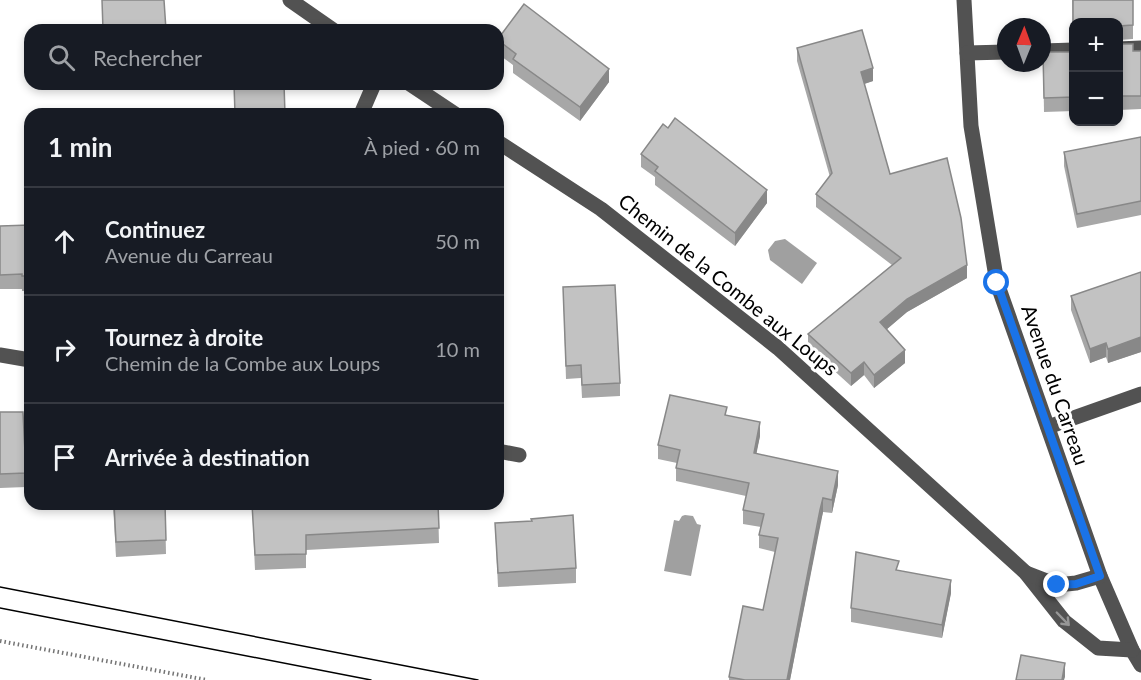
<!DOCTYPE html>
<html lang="fr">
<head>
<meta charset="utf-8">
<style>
	body { margin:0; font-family:Lato,sans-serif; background:#20242c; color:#f1f3f6 }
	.controls { position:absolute; right:18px; top:18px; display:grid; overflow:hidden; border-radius:12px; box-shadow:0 3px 9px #0003 }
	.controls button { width:54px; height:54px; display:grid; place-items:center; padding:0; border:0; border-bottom:2px solid #363941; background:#171b24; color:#f1f3f6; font:30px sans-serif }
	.compass { position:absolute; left:997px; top:18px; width:54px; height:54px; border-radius:50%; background:#171b24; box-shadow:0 3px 9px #0003; rotate:1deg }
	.stop { position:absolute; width:18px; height:18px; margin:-14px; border:4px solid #1a73e8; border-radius:50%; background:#fff }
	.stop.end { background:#1a73e8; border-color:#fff; box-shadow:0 2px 6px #0008 }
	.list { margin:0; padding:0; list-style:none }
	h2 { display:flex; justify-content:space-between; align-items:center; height:78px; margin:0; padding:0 24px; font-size:26px }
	h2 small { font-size:20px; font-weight:400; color:#9ea1a6 }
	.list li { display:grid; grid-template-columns:39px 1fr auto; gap:18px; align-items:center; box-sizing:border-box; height:108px; padding:0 24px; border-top:2px solid #363941 }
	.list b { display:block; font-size:22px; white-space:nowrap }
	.list p { margin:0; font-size:20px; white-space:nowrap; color:#9ea1a6 }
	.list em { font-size:20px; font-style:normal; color:#9ea1a6 }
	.icon { flex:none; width:33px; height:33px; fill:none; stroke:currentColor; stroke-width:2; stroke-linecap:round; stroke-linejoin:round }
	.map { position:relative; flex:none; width:1141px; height:680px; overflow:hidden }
	.search { position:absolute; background:#171b24; box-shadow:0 3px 9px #0003; left:24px; top:24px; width:480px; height:66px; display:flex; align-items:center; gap:15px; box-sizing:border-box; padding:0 21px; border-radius:18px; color:#9ea1a6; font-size:22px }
	.panel { position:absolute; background:#171b24; box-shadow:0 3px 9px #0003; left:24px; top:108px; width:480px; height:402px; border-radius:18px }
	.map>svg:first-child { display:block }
	.water { fill:#a0a0a0 }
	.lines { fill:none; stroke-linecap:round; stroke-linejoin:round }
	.path { stroke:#747474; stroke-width:4; stroke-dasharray:1.5 3; stroke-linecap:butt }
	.minor { stroke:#525252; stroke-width:15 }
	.tram { stroke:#000; stroke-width:1.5 }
	.wall { fill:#a7a7a7 }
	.shaded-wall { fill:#888 }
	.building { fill:#c2c2c2; stroke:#888; stroke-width:1.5 }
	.oneway { stroke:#979797 }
	.route { stroke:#1a73e8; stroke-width:8 }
	.labels { text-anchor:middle; stroke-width:6; stroke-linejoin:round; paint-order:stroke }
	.street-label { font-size:20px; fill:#000; stroke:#fff }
</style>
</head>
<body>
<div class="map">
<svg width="1141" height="680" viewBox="0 0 1141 680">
	<rect width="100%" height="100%" fill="#fff"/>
	<g class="water">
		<path d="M785,239l32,24 -15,21 -32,-24 -2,-10 7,-9z"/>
		<path d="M685,515l8,1 4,8 4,1 -10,51 -27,-5 10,-51 5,1 3,-5z"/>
	</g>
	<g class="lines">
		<path class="path" d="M0,641l207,39"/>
		<g class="minor">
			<path d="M290,0l43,30"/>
			<path d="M964,0l7,126 26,157 103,293 32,74 9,15"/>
			<path d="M1118,49l23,-1"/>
			<path d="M1042,51l32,-1"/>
			<path d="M967,53l39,-1"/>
			<path d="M410,84l45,30"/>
			<path d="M361,114l13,-30"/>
			<path d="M498,142l103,67 177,139 248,225 38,48 34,27 34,2"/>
			<path d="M0,355l30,5"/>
			<path d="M1048,427l93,-33"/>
			<path d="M498,451l21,4"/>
			<path d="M1026,573l31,12 19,-2 24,-7"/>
		</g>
		<g class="tram">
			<path d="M0,587l478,93"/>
			<path d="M0,608l371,72"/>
		</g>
	</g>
	<g class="wall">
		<path d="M1072,0h61v39l-14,1v-18h-45l-1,18z"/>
		<path d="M498,39l111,43 -29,39 -67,-48v-8l-15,-11z"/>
		<path d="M1119,44l14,7h8v58l-22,1z"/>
		<path d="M797,48l76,33 -9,3 26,90 77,104 -60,34 -20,17 18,34 -31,25 -10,-13 -13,11 -43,-39v-13l84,-69 -76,-58v-13l14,-17 -33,-116z"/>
		<path d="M1043,52h31v59l-30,1z"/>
		<path d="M668,128l99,75 -32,43 -80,-61v-8l-14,-10v-13z"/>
		<path d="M1141,137v78l-64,13 -13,-62v-14z"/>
		<path d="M30,225v66h-8v-2h-22v-63z"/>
		<path d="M1141,272v80l-33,11 -2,-6 -16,6 -19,-53v-14z"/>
		<path d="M563,287l57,96v13l-38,2 -1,-20 -15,1z"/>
		<path d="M0,412l26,61v14l-26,1z"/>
		<path d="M727,415l33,21 -4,17 82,32 -6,28 -9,-1 -3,12 -30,156h-61v-3l34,-67 12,-58 -16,-4v-13l2,-8 -18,-3v-14l3,-14 -70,-15v-13l1,-5 -19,-4v-14z"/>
		<path d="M113,504h52l1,50 -50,3z"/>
		<path d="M252,504h186l1,39 -133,7v18l-51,2z"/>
		<path d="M495,523l81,45v15l-78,4z"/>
		<path d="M899,570l52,23 -9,45 -91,-16v-14z"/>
	</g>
	<g class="shaded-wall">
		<path d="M873,68v13l-12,4v-13z"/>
		<path d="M609,69v13l-29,39v-14z"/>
		<path d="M767,190v13l-32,43v-13z"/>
		<path d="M967,265v13l-60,34 -27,23v-13l27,-23z"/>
		<path d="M1141,337v15l-33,11v-14z"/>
		<path d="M1106,343v14l-16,6v-14z"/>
		<path d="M905,350v13l-31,25v-13z"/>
		<path d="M864,362v13l-13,11v-13z"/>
		<path d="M760,422v14l-6,30v-13z"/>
		<path d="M838,471v14l-6,28v-13z"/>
		<path d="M823,498v14l-33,168h-3z"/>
		<path d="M951,580v13l-9,45v-13z"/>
		<path d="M1065,663v14l-1,3h-2z"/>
	</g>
	<g class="building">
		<path d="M102,0h62l2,30h-63z"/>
		<path d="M1073,0h60v25l-14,1v-4h-45l-1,4z"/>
		<path d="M524,4l85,65 -29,38 -67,-48 3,-5 -18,-14v-1z"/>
		<path d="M862,30l11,38 -12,4 29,102 57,-16 14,60 6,47 -60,34 -27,23 25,28 -31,25 -10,-13 -13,11 -43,-39 93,-76 -85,-64 16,-21 -35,-125z"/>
		<path d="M1119,44h14v7h8v45h-22z"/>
		<path d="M1043,52h31v45l-30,1z"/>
		<path d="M234,84h50l1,30h-50z"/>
		<path d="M675,118l92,72 -32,43 -80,-62 3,-4 -17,-13 22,-30 5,4z"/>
		<path d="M1141,137v64l-64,13 -13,-62z"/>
		<path d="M30,225v51h-8v-2l-22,1v-49z"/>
		<path d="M1141,272v65l-33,12 -2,-6 -16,6 -19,-53z"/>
		<path d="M615,285l5,98 -38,2 -1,-20 -15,1 -3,-79z"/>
		<path d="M670,395l57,12 -2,8 35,7 -6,31 84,18 -6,29 -9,-2 -3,12 -33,170h-42l-16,-3 14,-71 20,4 15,-72 -19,-3 5,-21 -21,-4 6,-27 -73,-15 4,-18 -22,-5z"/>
		<path d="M0,412h23l3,61 -26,1z"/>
		<path d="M114,504h51l1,36 -50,2z"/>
		<path d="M252,504h186l1,24 -133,7v19l-51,1z"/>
		<path d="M573,515l3,53 -78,5 -3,-50 37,-2 -1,-2z"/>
		<path d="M856,552l43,9 -3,9 55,10 -9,45 -91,-17z"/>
		<path d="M1021,655l44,8 -3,17h-46z"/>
	</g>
	<defs><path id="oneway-shaft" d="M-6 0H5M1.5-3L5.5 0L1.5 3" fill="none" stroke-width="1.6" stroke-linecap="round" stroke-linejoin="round" transform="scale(1.5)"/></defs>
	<use class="oneway" href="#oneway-shaft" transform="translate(1063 619) rotate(46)"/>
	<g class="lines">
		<path class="route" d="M997,283l103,293 -24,8 -19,1"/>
	</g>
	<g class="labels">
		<g class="street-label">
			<text transform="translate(728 285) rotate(39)" y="7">Chemin de la Combe aux Loups</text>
			<text transform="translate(1055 385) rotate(71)" y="7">Avenue du Carreau</text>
		</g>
	</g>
</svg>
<div class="controls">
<button>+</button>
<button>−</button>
</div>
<svg class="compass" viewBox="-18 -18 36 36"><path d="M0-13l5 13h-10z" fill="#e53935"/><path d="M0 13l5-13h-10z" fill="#9ea1a6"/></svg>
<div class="stop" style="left:997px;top:283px"></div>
<div class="stop end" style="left:1057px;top:585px"></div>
<div class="search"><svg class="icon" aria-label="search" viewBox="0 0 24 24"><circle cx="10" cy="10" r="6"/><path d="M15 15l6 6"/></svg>Rechercher</div>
<section class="panel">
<h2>1 min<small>À pied · 60 m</small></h2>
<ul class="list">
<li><svg class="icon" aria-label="ahead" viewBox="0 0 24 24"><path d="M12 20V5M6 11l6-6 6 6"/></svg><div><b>Continuez</b><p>Avenue du Carreau</p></div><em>50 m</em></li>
<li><svg class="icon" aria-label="right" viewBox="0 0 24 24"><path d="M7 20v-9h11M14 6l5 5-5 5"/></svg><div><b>Tournez à droite</b><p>Chemin de la Combe aux Loups</p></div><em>10 m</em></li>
<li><svg class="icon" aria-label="arrive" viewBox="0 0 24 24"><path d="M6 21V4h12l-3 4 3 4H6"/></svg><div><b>Arrivée à destination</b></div></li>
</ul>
</section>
</div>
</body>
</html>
